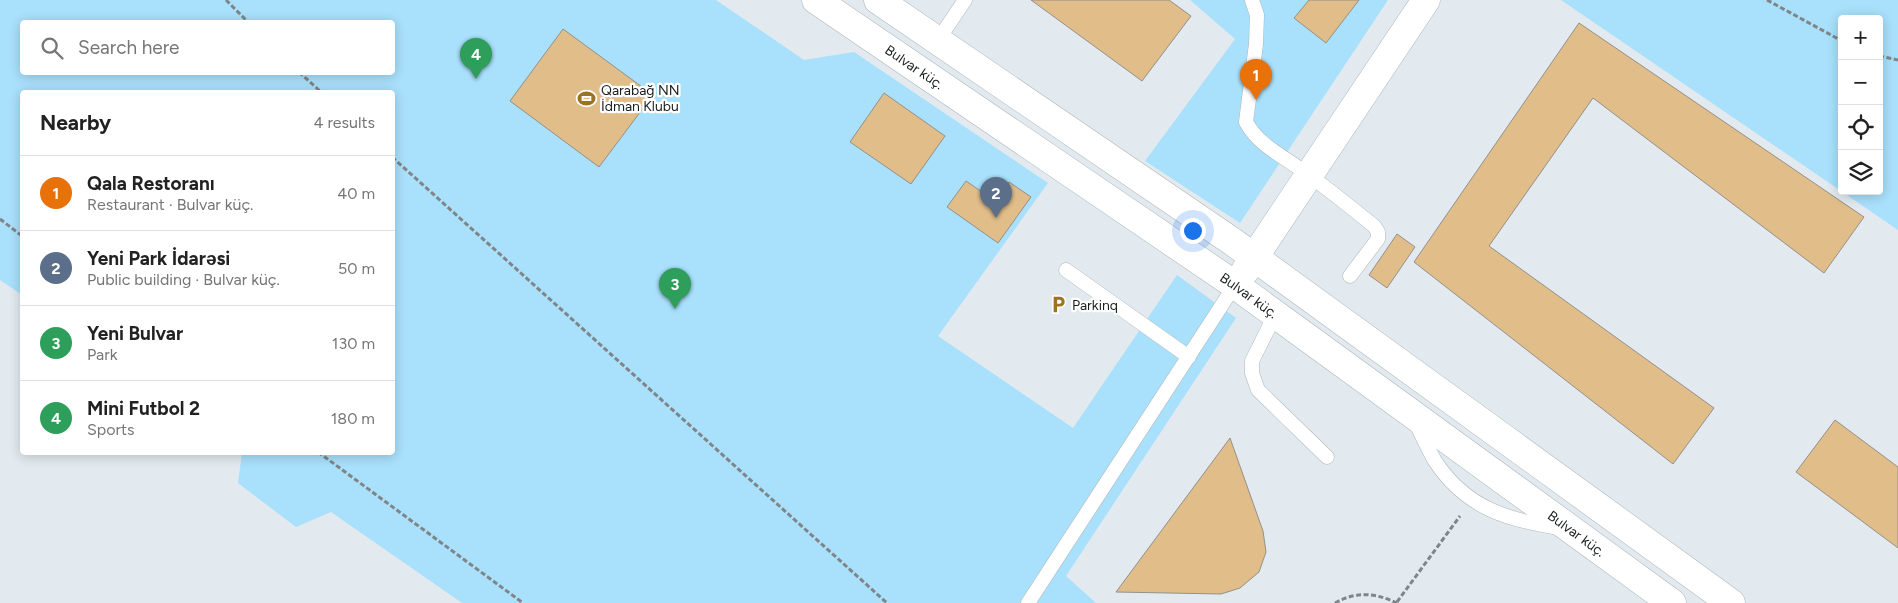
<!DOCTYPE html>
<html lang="en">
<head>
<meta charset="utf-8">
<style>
	body { margin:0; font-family:Figtree,sans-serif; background:#f2f2f2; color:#222 }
	.controls { position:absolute; right:15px; top:15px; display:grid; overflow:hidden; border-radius:5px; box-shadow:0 2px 12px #0003 }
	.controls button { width:45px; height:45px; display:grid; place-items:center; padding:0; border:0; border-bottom:1px solid #e0e0e0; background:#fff; color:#222; font:25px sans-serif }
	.you { position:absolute; left:1192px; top:230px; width:18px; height:18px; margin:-12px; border:4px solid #fff; border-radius:50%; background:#1a73e8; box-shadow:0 0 0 8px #1a73e833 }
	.badge { display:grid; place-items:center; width:32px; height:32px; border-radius:50%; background:#9f7223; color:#fff; font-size:16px; font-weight:700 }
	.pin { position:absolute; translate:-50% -41px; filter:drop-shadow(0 1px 2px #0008) }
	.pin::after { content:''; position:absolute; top:26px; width:18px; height:15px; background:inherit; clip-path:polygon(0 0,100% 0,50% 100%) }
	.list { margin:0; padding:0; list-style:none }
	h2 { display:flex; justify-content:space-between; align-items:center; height:65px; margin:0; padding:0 20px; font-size:21px }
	h2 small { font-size:16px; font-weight:400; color:#767676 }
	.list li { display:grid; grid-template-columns:32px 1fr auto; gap:15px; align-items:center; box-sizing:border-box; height:75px; padding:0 20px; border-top:1px solid #e0e0e0 }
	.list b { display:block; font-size:19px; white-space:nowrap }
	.list p { margin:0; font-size:16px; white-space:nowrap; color:#767676 }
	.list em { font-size:16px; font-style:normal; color:#767676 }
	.icon { flex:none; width:28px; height:28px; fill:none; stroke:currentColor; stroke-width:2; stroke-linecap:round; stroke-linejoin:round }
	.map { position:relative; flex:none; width:1898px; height:603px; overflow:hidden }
	.search { position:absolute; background:#fff; box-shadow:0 2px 12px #0003; left:20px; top:20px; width:375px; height:55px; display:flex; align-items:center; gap:12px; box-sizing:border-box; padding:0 18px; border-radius:5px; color:#767676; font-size:19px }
	.panel { position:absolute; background:#fff; box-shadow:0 2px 12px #0003; left:20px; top:90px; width:375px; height:365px; border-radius:5px }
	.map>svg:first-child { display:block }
	.green { fill:#a9e0fb; fill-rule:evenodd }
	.building { fill:#e0bd89; stroke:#94908a }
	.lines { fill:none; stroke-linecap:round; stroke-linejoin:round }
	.lane-casing { stroke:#aeb6ba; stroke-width:15 }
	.secondary-casing { stroke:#aeb6ba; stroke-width:29 }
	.path { stroke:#7f8588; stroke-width:3; stroke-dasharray:5 2.5; stroke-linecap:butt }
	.lane { stroke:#fff; stroke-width:14 }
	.secondary { stroke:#fff; stroke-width:28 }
	.labels { text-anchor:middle; stroke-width:4.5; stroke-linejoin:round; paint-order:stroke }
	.street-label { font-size:14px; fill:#1a1d1e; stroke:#fff }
	.poi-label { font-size:14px; fill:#1a1d1e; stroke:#fff; text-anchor:start }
</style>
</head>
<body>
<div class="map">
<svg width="1898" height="603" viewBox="0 0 1898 603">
	<rect width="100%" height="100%" fill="#e2eaef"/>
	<g class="green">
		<path d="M0,0h716l88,60 50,-8 194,131 -110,153 135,92 104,-153 59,43 -170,258 30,27h-634l-131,-91 -35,15 -58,-44 4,-30 150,-1v-360h-370v203l-22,-15zM22,22h370v50h-370z"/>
		<path d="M1190,0h198l-148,223 -95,-62 90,-122z"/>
		<path d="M1562,0h336v230l-337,-230zM1842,19h37v172h-37z"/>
	</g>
	<g class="building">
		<path d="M1031,0h138l22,16 -49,65z"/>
		<path d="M1309,0h50l-33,43 -32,-25z"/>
		<path d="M1579,23l285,194 -40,56 -231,-175 -104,148 225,162 -41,56 -259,-202z"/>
		<path d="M563,29l90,66 -54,72 -89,-66z"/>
		<path d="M884,93l61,43 -34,48 -61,-42z"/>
		<path d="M966,181l29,20 14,-19 22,15 -33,46 -51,-36z"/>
		<path d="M1397,234l18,13 -28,41 -18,-13z"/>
		<path d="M1835,420l63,47v81l-102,-76z"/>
		<path d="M1230,438l33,93 3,21 -7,20 -19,16 -19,6 -105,-2z"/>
	</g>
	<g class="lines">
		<defs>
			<g id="lane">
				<path d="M1252,0l5,15 -1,29 -10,78c13,25 43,37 64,54 22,16 43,33 64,50l4,6v7l-28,37"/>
				<path d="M938,40l27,-40"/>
				<path d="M1066,270l123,87"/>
				<path d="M1275,315l-23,46v12l6,17 69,67"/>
				<path d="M1416,423c6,13 12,26 19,38 31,47 72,59 124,67"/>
				<path d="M1028,603l207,-318"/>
			</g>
			<g id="secondary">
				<path id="s1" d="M816,0l419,285 437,318"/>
				<path d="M878,0l355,242 498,361"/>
				<path d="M1245,271l181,-271"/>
			</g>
		</defs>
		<use href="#lane" class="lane-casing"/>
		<use href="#secondary" class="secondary-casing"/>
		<g class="path">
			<path d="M226,0l22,22"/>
			<path d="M1767,0l75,41"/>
			<path d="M1879,56l19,4"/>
			<path d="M299,72l22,20"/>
			<path d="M392,157l495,446"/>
			<path d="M0,219l22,17"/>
			<path d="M318,452l205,151"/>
			<path d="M1397,602l63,-86"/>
			<path d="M1335,603c21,-12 41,-10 62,0"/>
		</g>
		<use href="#lane" class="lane"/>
		<use href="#secondary" class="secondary"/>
	</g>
	<defs>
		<symbol id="stadium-bare" viewBox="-9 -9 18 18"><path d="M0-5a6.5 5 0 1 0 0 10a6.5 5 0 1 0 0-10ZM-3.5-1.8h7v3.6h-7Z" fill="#9f7223" stroke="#fff" stroke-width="2.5" paint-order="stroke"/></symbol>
		<symbol id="parking-bare" viewBox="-9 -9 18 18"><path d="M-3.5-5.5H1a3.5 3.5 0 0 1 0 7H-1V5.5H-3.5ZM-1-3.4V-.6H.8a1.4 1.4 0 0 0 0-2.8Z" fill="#9f7223" stroke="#fff" stroke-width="2.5" paint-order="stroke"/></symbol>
	</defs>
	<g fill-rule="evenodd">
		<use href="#stadium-bare" x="574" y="86" width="25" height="25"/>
		<use href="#parking-bare" x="1046" y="292" width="25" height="25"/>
	</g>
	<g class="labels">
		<g class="street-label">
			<text dy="5" stroke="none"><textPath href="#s1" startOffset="119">Bulvar küç.</textPath></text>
			<text dy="5" stroke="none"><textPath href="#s1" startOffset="524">Bulvar küç.</textPath></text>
			<text dy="5" stroke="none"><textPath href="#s1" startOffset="929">Bulvar küç.</textPath></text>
		</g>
		<g class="poi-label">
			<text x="601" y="95">Qarabağ NN<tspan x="601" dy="16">İdman Klubu</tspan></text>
			<text x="1072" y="310">Parkinq</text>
		</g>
	</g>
</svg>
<div class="controls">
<button>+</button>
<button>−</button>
<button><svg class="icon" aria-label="locate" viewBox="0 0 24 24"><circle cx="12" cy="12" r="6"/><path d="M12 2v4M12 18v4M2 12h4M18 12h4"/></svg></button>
<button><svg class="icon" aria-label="layers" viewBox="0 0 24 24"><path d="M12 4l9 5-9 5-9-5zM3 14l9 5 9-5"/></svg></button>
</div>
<div class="you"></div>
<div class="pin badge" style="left:1256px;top:100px;background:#e8710a">1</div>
<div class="pin badge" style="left:996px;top:218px;background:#5c6f8a">2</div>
<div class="pin badge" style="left:675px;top:309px;background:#2e9e5b">3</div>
<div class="pin badge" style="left:476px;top:79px;background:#2e9e5b">4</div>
<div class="search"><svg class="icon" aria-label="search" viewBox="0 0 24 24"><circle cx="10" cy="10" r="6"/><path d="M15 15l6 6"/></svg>Search here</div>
<section class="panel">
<h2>Nearby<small>4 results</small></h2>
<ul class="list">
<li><span class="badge" style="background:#e8710a">1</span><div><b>Qala Restoranı</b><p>Restaurant · Bulvar küç.</p></div><em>40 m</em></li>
<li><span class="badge" style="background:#5c6f8a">2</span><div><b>Yeni Park İdarəsi</b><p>Public building · Bulvar küç.</p></div><em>50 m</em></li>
<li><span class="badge" style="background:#2e9e5b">3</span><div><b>Yeni Bulvar</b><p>Park</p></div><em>130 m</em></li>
<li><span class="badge" style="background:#2e9e5b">4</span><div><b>Mini Futbol 2</b><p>Sports</p></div><em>180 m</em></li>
</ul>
</section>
</div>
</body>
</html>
